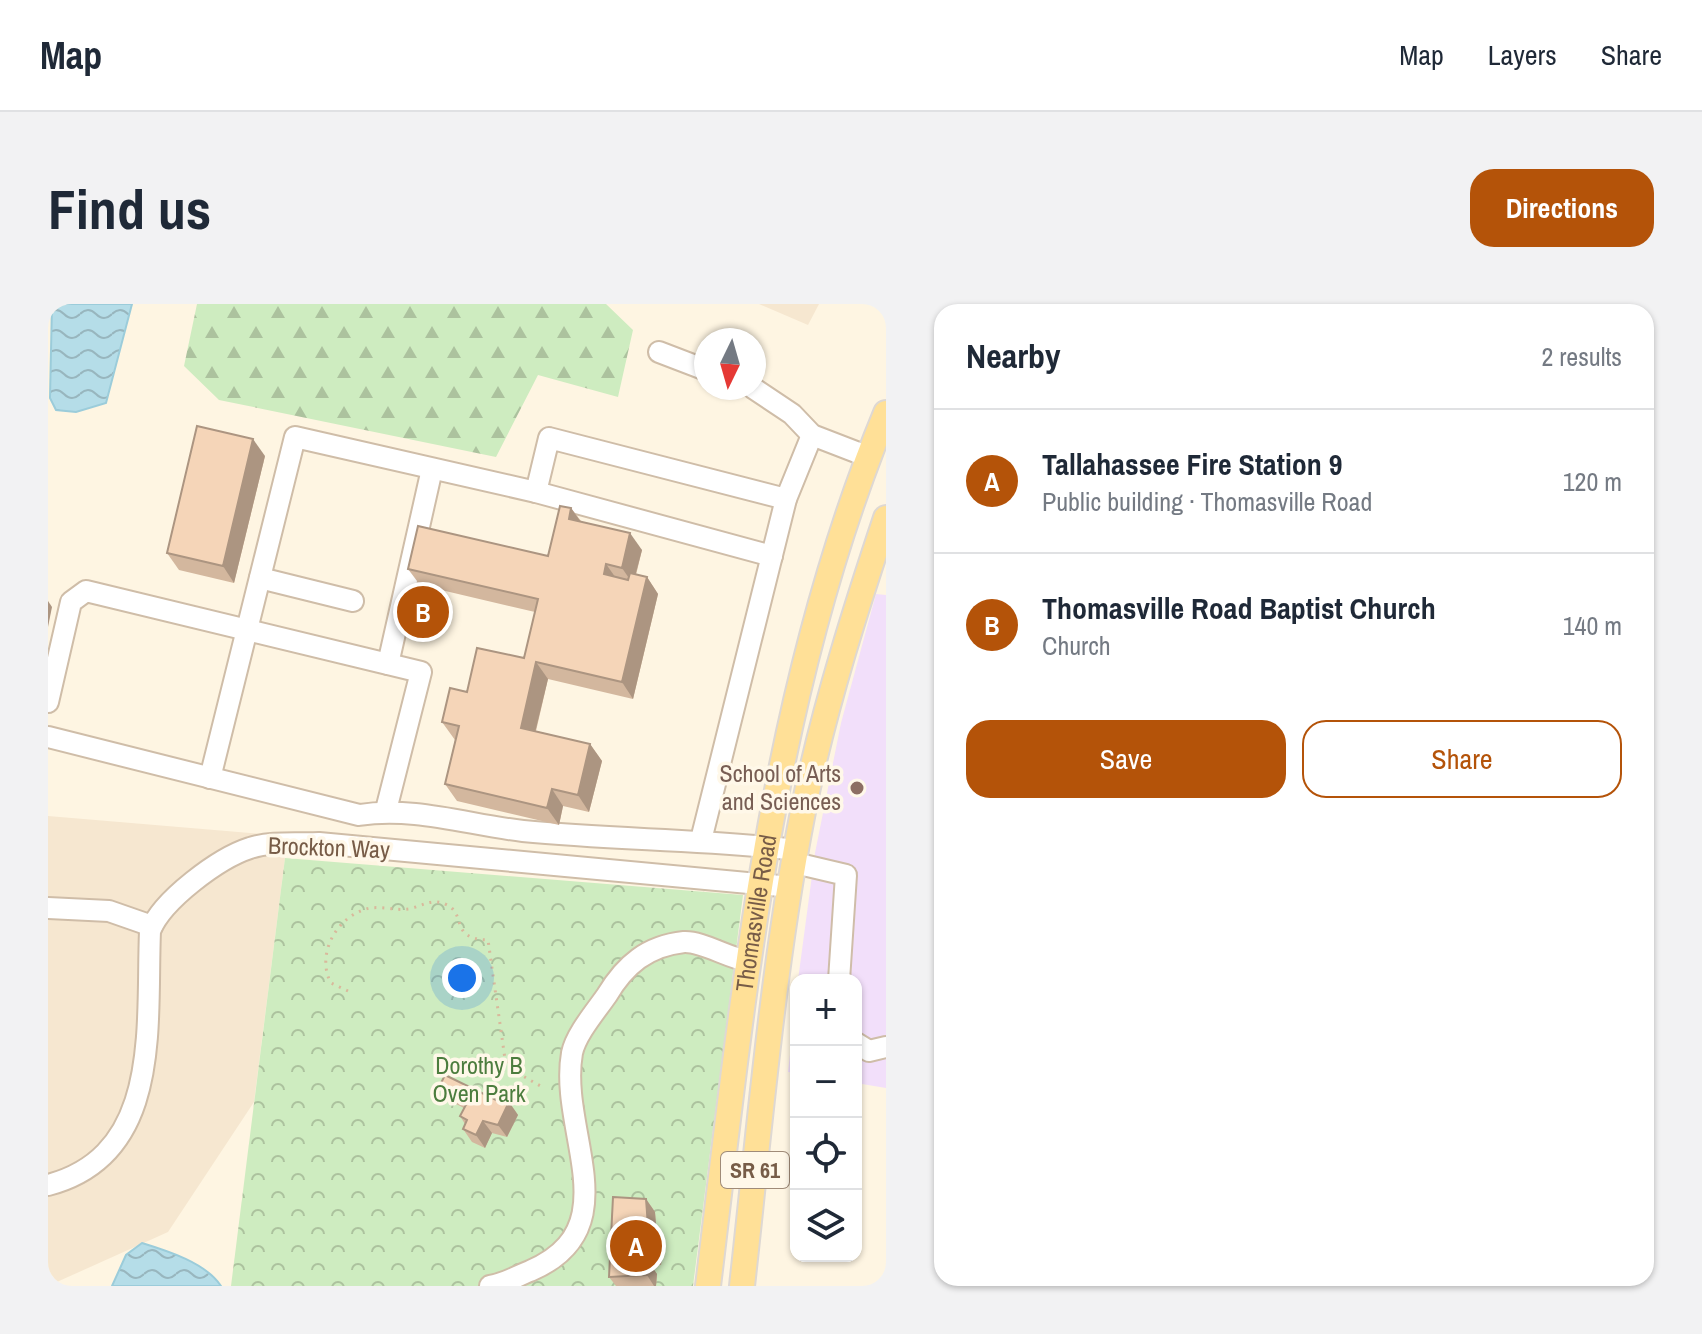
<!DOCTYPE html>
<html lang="en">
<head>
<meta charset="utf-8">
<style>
	body { margin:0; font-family:"Archivo Narrow",sans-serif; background:#f2f2f3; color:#1f2937 }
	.controls { position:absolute; right:24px; bottom:24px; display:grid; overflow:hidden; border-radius:16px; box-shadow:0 2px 6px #0004 }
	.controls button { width:72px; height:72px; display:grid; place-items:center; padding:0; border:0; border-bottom:2px solid #e0e1e3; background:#fff; color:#1f2937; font:40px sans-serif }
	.compass { position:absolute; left:646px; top:24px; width:72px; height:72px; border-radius:50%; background:#fff; box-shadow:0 2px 6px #0004; rotate:185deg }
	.you { position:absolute; left:414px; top:674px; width:28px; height:28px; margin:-20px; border:6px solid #fff; border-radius:50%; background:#1a73e8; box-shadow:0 0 0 12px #1a73e833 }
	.badge { display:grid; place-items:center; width:52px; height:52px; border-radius:50%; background:#b45309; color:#fff; font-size:26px; font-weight:700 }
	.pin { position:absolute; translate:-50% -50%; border:4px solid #fff; box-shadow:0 2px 8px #0006 }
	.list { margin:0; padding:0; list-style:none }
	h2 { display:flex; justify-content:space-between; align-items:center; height:104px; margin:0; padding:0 32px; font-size:34px }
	h2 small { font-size:26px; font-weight:400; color:#747a83 }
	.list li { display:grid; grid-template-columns:52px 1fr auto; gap:24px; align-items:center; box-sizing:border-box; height:144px; padding:0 32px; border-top:2px solid #e0e1e3 }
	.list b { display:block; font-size:30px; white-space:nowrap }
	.list p { margin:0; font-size:26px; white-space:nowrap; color:#747a83 }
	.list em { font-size:26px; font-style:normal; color:#747a83 }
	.actions { display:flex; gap:16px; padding:24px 32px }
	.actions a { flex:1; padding:18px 0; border:2px solid #b45309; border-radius:24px; text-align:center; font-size:28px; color:#b45309 }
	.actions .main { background:#b45309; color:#fff }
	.icon { flex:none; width:44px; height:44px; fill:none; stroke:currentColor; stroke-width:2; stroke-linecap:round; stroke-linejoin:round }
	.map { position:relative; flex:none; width:838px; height:982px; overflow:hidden; border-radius:24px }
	header { display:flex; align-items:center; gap:48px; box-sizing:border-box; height:112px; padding:0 40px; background:#fff; border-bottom:2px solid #e0e1e3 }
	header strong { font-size:38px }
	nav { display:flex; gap:44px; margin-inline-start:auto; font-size:28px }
	.intro { display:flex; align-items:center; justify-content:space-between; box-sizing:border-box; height:192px; padding:0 48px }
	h1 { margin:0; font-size:56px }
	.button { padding:20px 36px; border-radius:24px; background:#b45309; color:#fff; font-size:28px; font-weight:700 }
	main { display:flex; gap:48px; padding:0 48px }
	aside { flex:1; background:#fff; border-radius:24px; box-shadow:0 2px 6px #0004 }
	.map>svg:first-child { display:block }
	.residential { fill:#f6e7d0 }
	.education { fill:#f2dffa }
	.forest { fill:url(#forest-firs) }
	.park { fill:url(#park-crowns) }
	.water { fill:url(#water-waves); stroke:#9bccda; stroke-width:2 }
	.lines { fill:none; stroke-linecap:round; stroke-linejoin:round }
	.minor-casing { stroke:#cfbda8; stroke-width:24 }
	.major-casing { stroke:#ded8d3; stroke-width:28 }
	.path { stroke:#d9b89b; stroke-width:3; stroke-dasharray:2 6; stroke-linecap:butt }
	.minor { stroke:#fff; stroke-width:20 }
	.major { stroke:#ffe097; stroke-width:24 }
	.wall { fill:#d3b79e }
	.shaded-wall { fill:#ac9581 }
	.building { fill:#f5d5b8; stroke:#ac9581; stroke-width:2 }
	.education-dot { fill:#8d6e63; stroke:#fff8e9; stroke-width:3 }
	.labels { text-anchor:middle; stroke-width:7; stroke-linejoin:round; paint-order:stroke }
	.shield { fill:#fff8e9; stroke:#a08b78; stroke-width:2 }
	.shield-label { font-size:22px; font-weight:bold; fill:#775c47 }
	.education-label { font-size:24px; fill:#785e54; stroke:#fff8e9; text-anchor:end }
	.street-label { font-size:24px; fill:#775c47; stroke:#fff8e9 }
	.park-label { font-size:24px; fill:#4c7d3e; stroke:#fff8e9 }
</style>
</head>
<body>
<header>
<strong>Map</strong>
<nav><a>Map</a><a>Layers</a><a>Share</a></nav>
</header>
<div class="intro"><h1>Find us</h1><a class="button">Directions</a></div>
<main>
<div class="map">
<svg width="838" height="982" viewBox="0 0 838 982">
	<defs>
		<pattern id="forest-firs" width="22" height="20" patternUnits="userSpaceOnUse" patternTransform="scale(2)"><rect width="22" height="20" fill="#ceecc0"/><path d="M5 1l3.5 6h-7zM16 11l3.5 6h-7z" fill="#acc29e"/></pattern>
		<pattern id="park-crowns" width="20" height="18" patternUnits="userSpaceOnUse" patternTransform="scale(2)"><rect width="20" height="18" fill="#ceecc0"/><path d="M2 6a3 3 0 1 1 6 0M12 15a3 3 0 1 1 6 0" fill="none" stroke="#acc29e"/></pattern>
		<pattern id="water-waves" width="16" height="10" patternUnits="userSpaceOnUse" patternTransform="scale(2)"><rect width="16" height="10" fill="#b5dde8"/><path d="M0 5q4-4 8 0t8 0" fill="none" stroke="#98b6be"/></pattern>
	</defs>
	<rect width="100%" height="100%" fill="#fef5e2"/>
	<g class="residential">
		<path d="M711,0h60l-11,21z"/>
		<path d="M0,512l215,18 22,24 -31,244 -86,130 -120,54z"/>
	</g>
	<g class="education">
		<path d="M828,290l10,1v493l-30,-5v-103h-58l17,-127 26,-130z"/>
		<path d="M748,697v72l-8,-1z"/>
	</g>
	<path class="forest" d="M149,0h409l27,26 -15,67 -80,-22 -42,82 -277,-57 -35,-34z"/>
	<path class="park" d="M237,554l458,37 -50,391h-462z"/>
	<g class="water">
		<path d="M4,0h80l-26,99 -30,9 -20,-2 -6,-12z"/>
		<path d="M94,939c26,8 64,20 79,43h-109l14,-31z"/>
	</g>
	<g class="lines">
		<defs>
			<g id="minor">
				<path d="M611,48l47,18"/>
				<path d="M705,84l39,26 20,21 57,22"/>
				<path d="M488,188l13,-54 237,61"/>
				<path d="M212,274l93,23"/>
				<path d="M340,360l44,-195"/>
				<path d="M0,398l23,-100 15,-11 335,81 -35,138"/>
				<path d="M0,433l311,78c54,-9 110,10 164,16 91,9 183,8 274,19"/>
				<path d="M162,474l85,-341 241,55 236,64"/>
				<path d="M653,536l85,-341 26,-64"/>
				<path d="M747,559l51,12 -7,105"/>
				<path d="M0,604l61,3 43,15"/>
				<path d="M808,739l13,8 17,-4"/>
				<path d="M0,881c115,-30 98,-160 102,-254 12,-31 69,-73 100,-83 20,-7 48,-4 69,-5l472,44"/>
				<path d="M442,982c14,-2 27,-10 40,-15 101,-43 28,-139 42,-218 4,-19 24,-42 35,-58 18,-30 40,-49 77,-53 18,-1 44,16 64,19"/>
			</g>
			<g id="major">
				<path id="s1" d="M660,982c36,-296 63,-595 178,-873"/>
				<path d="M694,982c18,-161 32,-336 65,-494 20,-93 49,-184 79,-274"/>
			</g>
		</defs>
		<use href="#minor" class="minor-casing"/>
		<use href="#major" class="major-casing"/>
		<path class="path" d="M300,687l-17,-8c-15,-27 4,-65 35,-74 13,-4 29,2 43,0 13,-3 23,-11 36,-5 23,9 3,35 43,36l17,119 9,12 30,17"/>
		<use href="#minor" class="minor"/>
		<use href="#major" class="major"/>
	</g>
	<g class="wall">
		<path d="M217,152l-31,127 -55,-13 -12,-17z"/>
		<path d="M523,204l10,13 61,29 -6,25 11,2 11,17 -25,105 -85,-20 -12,52 54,13 12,17 -13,51 -26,-6 -4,19 -102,-24 -12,-17 10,-44 -13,-18 25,-30 57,-34 11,-46 -115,-27 -12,-16 140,-13z"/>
		<path d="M391,783l70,15 9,13 -11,22 -15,-4 -7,15 -13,-6 -9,-13 2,-5 -5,-8 4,-8 -16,-8z"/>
		<path d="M598,895l9,13 2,26h-4v3l9,13 -1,11h-11l7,9 -1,12h-40l-7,-9z"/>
	</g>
	<g class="shaded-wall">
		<path d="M205,135l12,17 -31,127 -11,-17z"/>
		<path d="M523,204l12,17 -14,-6z"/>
		<path d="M582,229l12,17 -9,34 -11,-16z"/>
		<path d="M558,260l12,17 -14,-7z"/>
		<path d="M599,273l11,17 -25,105 -11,-17z"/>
		<path d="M0,297l4,6 -4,20z"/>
		<path d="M488,358l12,17 -16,66 -11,-17z"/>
		<path d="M542,440l12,17 -13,51 -11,-17z"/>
		<path d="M504,485l11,17 -4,19 -12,-17z"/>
		<path d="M461,798l9,13 -11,22 -9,-12z"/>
		<path d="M435,817l9,12 -7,15 -9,-13z"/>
		<path d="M598,895l9,13 2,26 -9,-12z"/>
		<path d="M596,922l9,12 -1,16 -9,-13z"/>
		<path d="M605,937l9,13 -1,11 -9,-13z"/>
		<path d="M593,947l16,23 -1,12h-2l-7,-11 -6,-15z"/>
	</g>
	<g class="building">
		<path d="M149,122l56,13 -30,127 -56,-13z"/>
		<path d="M512,202l11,2 -2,11 61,14 -8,35 -16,-4 -2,10 24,6 2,-7 17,4 -25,105 -86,-20 -15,66 69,16 -12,51 -26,-6 -5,19 -102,-24 14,-58 -17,-4 8,-34 17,4 10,-44 47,10 14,-59 -130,-30 10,-43 130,30z"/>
		<path d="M397,771l51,25 2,-3 11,5 -11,23 -15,-4 -7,14 -13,-6 4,-9 -7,-4 8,-15 -29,-14z"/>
		<path d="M565,893l33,2 2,27h-4l-1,15h10l-1,11 -11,-1v9l6,1v14l-38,2z"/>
	</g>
	<circle class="education-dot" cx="809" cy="484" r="8"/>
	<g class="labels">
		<rect class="shield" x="673" y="848" width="68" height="36" rx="6"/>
		<g class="shield-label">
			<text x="707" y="874">SR 61</text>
		</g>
		<g class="education-label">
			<text x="793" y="478">School of Arts<tspan x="793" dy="28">and Sciences</tspan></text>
		</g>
		<g class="street-label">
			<text transform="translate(281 544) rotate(2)" y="8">Brockton Way</text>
			<text dy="8" stroke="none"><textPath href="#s1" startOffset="376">Thomasville Road</textPath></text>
		</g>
		<g class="park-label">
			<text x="431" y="770">Dorothy B<tspan x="431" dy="28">Oven Park</tspan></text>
		</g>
	</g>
</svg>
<div class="controls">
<button>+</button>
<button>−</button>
<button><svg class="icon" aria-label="locate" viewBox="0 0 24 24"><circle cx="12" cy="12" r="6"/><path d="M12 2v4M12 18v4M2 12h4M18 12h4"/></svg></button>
<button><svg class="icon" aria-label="layers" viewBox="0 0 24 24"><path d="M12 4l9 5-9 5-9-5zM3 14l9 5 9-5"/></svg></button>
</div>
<svg class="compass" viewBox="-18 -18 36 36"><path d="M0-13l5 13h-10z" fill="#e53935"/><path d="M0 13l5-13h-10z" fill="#747a83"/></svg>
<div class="you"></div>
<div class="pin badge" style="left:588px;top:942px">A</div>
<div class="pin badge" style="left:375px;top:308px">B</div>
</div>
<aside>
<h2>Nearby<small>2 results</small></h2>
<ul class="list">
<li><span class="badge">A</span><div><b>Tallahassee Fire Station 9</b><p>Public building · Thomasville Road</p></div><em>120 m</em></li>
<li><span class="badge">B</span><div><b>Thomasville Road Baptist Church</b><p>Church</p></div><em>140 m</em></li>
</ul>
<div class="actions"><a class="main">Save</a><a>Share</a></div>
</aside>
</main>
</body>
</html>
